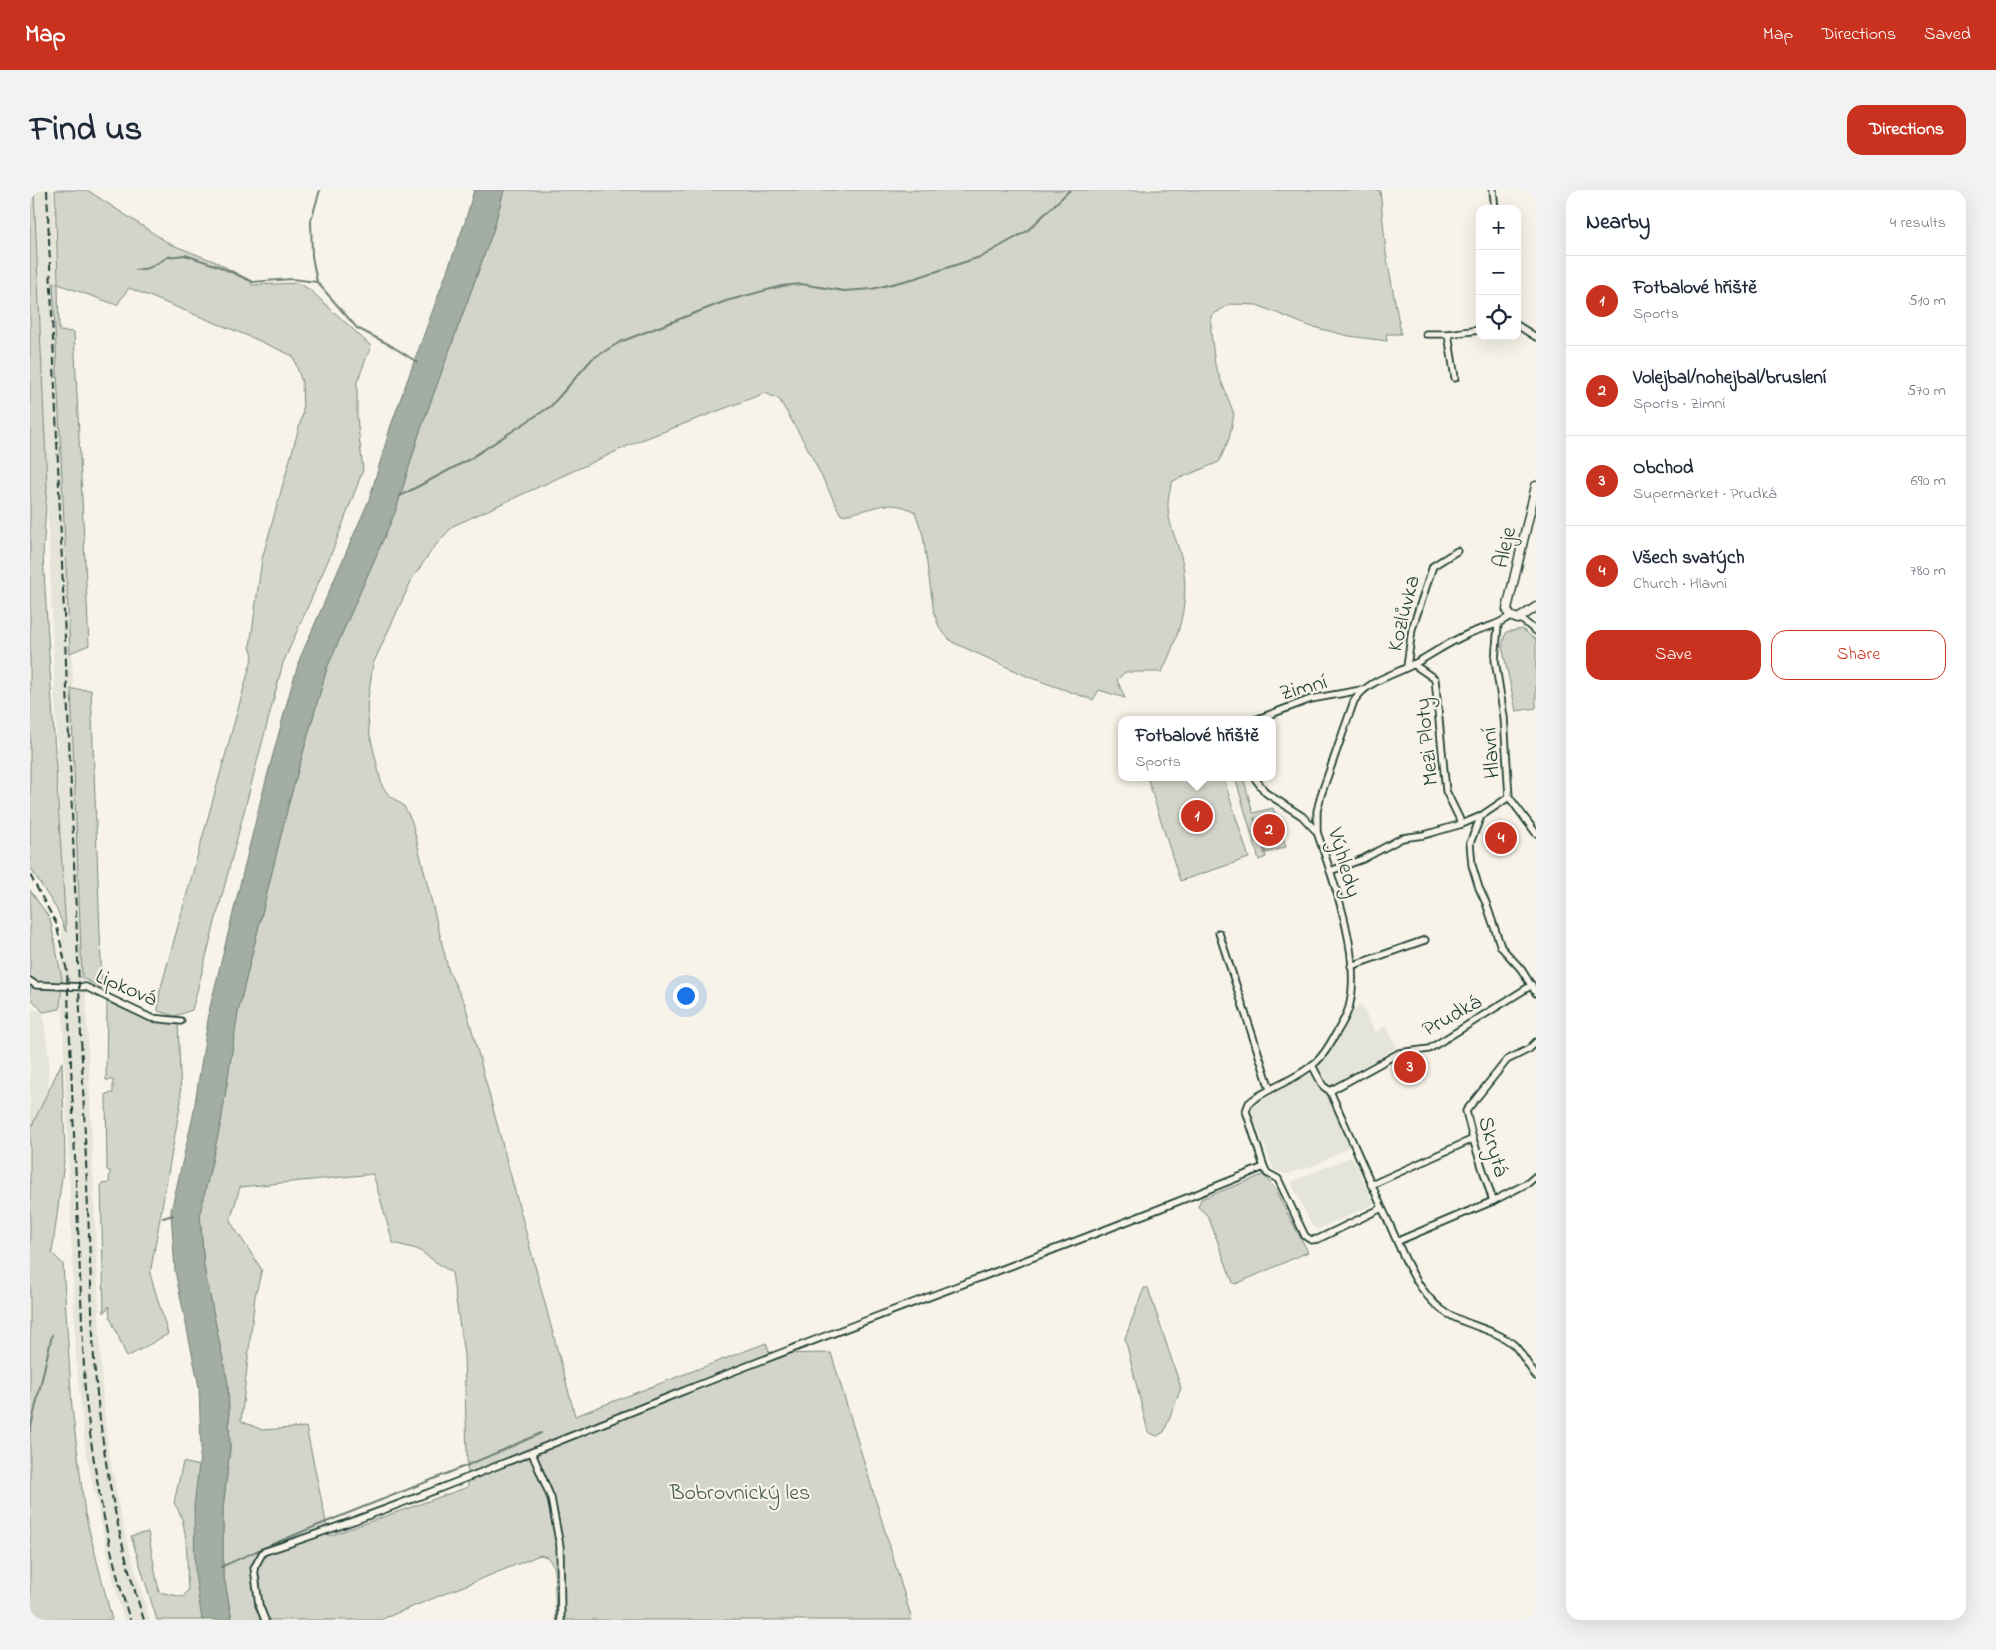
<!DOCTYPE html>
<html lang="en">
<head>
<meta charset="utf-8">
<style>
	body { margin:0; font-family:"Indie Flower",sans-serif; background:#f2f2f3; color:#1f2937 }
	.controls { position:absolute; right:15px; top:15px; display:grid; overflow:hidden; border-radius:10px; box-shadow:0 5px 20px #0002 }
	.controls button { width:45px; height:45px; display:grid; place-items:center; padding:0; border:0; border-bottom:1px solid #e0e1e3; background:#fff; color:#1f2937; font:25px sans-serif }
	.you { position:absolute; left:655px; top:805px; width:18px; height:18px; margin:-12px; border:4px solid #fff; border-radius:50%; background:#1a73e8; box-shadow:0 0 0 8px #1a73e833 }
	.badge { display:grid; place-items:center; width:32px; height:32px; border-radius:50%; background:#c8321e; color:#fff; font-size:16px; font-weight:700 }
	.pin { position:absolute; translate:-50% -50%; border:2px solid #fff; box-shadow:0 1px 5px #0006 }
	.popup { position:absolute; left:1088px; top:526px; width:158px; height:65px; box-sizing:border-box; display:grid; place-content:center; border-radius:10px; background:#fff; filter:drop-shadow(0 1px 4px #0005); font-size:16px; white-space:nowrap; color:#747a83 }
	.popup b { font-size:19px; color:#1f2937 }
	.popup::after { content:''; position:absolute; left:50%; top:100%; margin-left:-10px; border:10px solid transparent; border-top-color:#fff }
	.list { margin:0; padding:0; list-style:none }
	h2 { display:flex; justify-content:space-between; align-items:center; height:65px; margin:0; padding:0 20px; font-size:21px }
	h2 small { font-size:16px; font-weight:400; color:#747a83 }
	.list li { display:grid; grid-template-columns:32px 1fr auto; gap:15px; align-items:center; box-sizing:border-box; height:90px; padding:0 20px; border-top:1px solid #e0e1e3 }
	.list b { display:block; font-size:19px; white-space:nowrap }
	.list p { margin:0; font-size:16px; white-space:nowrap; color:#747a83 }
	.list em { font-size:16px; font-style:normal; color:#747a83 }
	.actions { display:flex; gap:10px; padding:15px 20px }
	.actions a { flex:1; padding:11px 0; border:1px solid #c8321e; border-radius:15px; text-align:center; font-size:18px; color:#c8321e }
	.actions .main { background:#c8321e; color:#fff }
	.icon { flex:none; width:28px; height:28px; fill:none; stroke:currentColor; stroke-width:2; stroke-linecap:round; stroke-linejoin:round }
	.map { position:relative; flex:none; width:1506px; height:1430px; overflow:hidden; border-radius:15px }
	header { display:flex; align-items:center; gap:30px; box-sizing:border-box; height:70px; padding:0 25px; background:#c8321e; color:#fff }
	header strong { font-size:24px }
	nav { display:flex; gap:28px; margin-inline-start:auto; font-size:18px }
	.intro { display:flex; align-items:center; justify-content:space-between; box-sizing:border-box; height:120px; padding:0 30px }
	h1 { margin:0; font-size:35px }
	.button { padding:12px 22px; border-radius:15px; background:#c8321e; color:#fff; font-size:18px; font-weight:700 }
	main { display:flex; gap:30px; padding:0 30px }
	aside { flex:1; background:#fff; border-radius:15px; box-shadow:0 5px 20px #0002 }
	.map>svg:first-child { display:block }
	.built { fill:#e5e4d9 }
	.green { fill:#d3d5ca; stroke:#79897f; fill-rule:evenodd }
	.water { fill:#a4ada3; stroke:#6f8077 }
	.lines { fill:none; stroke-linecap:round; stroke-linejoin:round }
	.stream { stroke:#6f8077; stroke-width:2 }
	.street-casing { stroke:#1f3d34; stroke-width:9 }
	.secondary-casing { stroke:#1f3d34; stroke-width:11 }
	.street { stroke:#f7f3e8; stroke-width:5.5 }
	.secondary { stroke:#f7f3e8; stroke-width:8 }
	.rail { stroke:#1f3d34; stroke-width:2; stroke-dasharray:8 4; stroke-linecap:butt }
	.labels { text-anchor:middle; stroke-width:4.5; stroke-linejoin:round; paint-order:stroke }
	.street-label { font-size:22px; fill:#1f3d34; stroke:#f7f3e8 }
	.park-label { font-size:22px; fill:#435b52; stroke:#f7f3e8 }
</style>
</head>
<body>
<header>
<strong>Map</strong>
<nav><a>Map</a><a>Directions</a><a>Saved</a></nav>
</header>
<div class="intro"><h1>Find us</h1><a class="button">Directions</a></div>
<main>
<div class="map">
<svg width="1506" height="1430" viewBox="0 0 1506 1430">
	<rect width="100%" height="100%" fill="#f7f3e8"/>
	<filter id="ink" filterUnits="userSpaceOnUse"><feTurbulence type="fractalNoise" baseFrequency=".02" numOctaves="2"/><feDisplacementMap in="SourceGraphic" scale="10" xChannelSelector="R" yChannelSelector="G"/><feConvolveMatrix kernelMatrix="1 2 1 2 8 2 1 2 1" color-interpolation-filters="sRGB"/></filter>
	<g filter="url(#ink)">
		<g class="built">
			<path d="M5,0h18l49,1198 6,59 10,54 7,34 25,85h-26l-7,-23 -31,-144 -10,-94 -15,-388 2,-74z"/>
			<path d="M1331,815l14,27 11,-6 11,21 -64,37 -6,12 24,50 -35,19 -29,9 -13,-4 -24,-61 16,-12 51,-27 29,-49 11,-14z"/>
			<path d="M0,818l13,4 6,46 -1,33 -18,39z"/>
			<path d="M1322,966l22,48 -55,25 -7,-3 -21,-44z"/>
		</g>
		<g class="green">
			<path d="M0,0h4l13,296 -4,70 23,376 -9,-22 -27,-43z"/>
			<path d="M25,0h32l83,54 46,18 35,19 1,4 46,-2 11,6 62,57 -14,36v36l6,52 -29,77 -51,116 -91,347 -17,6 -17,-5 2,-20 93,-336 -3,-8 12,-88 41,-146 -1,-31 -9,-26 -40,-18 -124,-50 -12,17 -59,-21 1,47 15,1 15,313 -19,8 -17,-370h5z"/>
			<path d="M474,0h876l6,63 15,81h-15l1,7 -38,-5 -40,-10 -52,-21 -27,-1 -19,12v17l4,32 19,49 -5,25 -10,23 -46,19c-15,36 8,58 11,92 4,36 -7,67 -22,99h-37l-8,8 8,18 -26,-8 -6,10 -64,-23 -77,-35 -12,-13 -6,-16 -11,-78 -8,-23c-28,-16 -45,0 -74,3l-35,-70 -27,-46 -14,-6 -126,48 -186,85 -19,21 -22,32 -39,85 -6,41 2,26 13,55 7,9 15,11 8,16 37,150 16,32 110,412 191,-73 4,11 61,-1 81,267h-356l-2,-54 -7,-9 -7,-2 -160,65h-148l-9,-48v-64l7,-59 -2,-65 -24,-117 -4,-54 21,-91 17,-110 50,-206 39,-138 69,-158 23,-76 74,-203zM343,984l20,69 24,6 35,24 12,82 4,132 -139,49 -23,-109 -44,3 -21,-9 14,-125 7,-26 -32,-49 10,-34z"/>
			<path d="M1492,439l14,11v68l-20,3 -14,-65 4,-14z"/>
			<path d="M41,499l20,1 11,298 -20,-10z"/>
			<path d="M1117,587h76l26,81 -69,23z"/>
			<path d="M1205,587h8l10,36 20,-5 13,39 -20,6 -12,-36 12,40 -7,3z"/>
			<path d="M0,700l20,29 12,60 -2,30 -17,3 -13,-15z"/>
			<path d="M77,812l44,19 27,1 3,79 -31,173 18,60 -41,23 -17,-40 -1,-11 -5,7 -3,-129 8,-1 1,-12 -3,-1 -1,-76 7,-1v-13h-7z"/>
			<path d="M32,872l3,92 -13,99 11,11 9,144 13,106 27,106h-82v-490z"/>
			<path d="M1233,985l10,11 35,66 -72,32 -3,-1 -25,-67 -10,-9 3,-8z"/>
			<path d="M1114,1098h4l33,100 -17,44 -7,4 -9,-4 -23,-94z"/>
			<path d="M153,1272l20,5v153h-46l-26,-84 17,-4 11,60 24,5 5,-7c-2,-27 2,-65 -14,-87z"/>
		</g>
		<path class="water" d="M444,0h30l-11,41 -74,203 -23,76 -69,158 -39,138 -50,206 -17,110 -21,91 4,54 24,117 2,65 -7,59v64l9,48h-30l-7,-46 -1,-68 7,-59 -2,-60 -24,-116 -4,-60 22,-95 17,-109 51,-208 30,-111 9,-30 69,-158 22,-75 74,-203z"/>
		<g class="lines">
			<g class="stream">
				<path d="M290,0l-9,30 1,36 5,26 40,46 33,17 27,17"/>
				<path d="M106,80l13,-2 19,-11 17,-2 33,11 35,16 39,-3 25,3"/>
				<path d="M370,306l68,-36 83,-54 41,-47 28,-17 106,-41 56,-15 19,-2 43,7 28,-2 44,-11 67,-22 44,-25 43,-41"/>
				<path d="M133,1028l10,-3"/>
				<path d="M0,1241l22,-96"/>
				<path d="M191,1377c105,-49 215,-85 320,-134"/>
				<path d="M32,1430h1"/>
			</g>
			<defs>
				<g id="street">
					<path d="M1463,0l2,19"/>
					<path d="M1487,135l19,12"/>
					<path d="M1396,144h22"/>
					<path d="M1425,188l-7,-44 32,-4"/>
					<path d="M1480,426c-16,12 -25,10 -42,18 -19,8 -36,20 -54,30 -22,12 -46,16 -60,37l-33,94 -4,16v21c16,47 44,122 33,171 -2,13 -10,23 -16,34 -5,9 -11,19 -18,25 -17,16 -43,24 -62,37l-5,4 -3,8 18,56 3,6 11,6 27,57 6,4 7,-1 64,-31c17,34 29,78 60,102 21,16 51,17 72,35 8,8 15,22 22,31"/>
					<path d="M1491,429l15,12"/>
					<path d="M1468,435l-3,35 9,57 5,80"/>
					<path d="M1383,474l22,15 11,112 16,33"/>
					<path d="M1377,477l5,-38 21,-63 24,-15"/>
					<path d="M1225,530l56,-21 50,-9"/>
					<path d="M1224,587l12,16 36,23 15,16"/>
					<path d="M1479,607l27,36"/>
					<path d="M1451,626l-11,27 2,22 7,23 7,15 15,44 20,22 15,24"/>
					<path d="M1300,681l33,-12 39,-21 22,-3 38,-11 19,-8 28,-19"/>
					<path d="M1189,743l51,156"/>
					<path d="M1321,776l74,-26"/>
					<path d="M0,791l6,4 50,2 65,31 30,3"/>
					<path d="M1282,875l11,21 7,5 52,117"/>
					<path d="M1300,901l69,-38 30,-4 103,-64"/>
					<path d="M1341,995l102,-46"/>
					<path d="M1463,1011l-20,-62 -7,-28 41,-51 22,-11 7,-7"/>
					<path d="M1368,1051l95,-40 35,-18 8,-7"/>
					<path d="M502,1263l19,45 9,48 1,74"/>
					<path d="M235,1430l-6,-15 -5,-37 9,-16c142,-46 279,-105 418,-160 194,-77 390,-146 583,-225"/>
				</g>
				<path id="secondary" d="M1506,296l-29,123 3,7 8,3 18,-12"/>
			</defs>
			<use href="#street" class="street-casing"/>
			<use href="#secondary" class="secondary-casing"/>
			<use href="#street" class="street"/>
			<use href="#secondary" class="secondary"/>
			<g class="rail">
				<path d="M17,0l47,1170c7,89 22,175 50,260"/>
				<path d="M0,685l26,48 11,48 18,420c8,77 22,155 45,229"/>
			</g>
		</g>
	</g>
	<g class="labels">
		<g class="street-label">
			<text transform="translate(1473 357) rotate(-77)" y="8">Aleje</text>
			<text transform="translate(1372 423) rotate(-76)" y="8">Kozlůvka</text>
			<text transform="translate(1273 496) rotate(-15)" y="8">Zimní</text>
			<text transform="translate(1395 552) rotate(-96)" y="8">Mezi Ploty</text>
			<text transform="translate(1459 563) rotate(-94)" y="8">Hlavní</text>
			<text transform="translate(1316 672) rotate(74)" y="8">Výhledy</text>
			<text transform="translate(97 796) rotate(23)" y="8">Lipková</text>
			<text transform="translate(1421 824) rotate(-29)" y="8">Prudká</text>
			<text transform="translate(1465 956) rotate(74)" y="8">Skrytá</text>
		</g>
		<g class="park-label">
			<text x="710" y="1309">Bobrovnický les</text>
		</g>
	</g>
</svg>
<div class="controls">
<button>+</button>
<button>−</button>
<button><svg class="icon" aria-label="locate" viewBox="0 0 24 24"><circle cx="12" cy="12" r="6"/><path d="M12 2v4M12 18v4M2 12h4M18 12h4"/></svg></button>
</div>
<div class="you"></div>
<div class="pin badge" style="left:1167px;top:626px">1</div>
<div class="popup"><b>Fotbalové hřiště</b>Sports</div>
<div class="pin badge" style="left:1239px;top:640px">2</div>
<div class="pin badge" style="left:1380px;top:877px">3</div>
<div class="pin badge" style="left:1471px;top:648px">4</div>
</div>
<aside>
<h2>Nearby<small>4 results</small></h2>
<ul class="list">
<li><span class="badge">1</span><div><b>Fotbalové hřiště</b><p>Sports</p></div><em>510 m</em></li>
<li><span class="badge">2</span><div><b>Volejbal/nohejbal/bruslení</b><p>Sports · Zimní</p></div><em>570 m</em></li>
<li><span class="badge">3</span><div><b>Obchod</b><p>Supermarket · Prudká</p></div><em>690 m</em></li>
<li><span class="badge">4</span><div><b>Všech svatých</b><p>Church · Hlavní</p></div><em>780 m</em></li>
</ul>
<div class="actions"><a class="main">Save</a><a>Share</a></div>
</aside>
</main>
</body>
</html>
